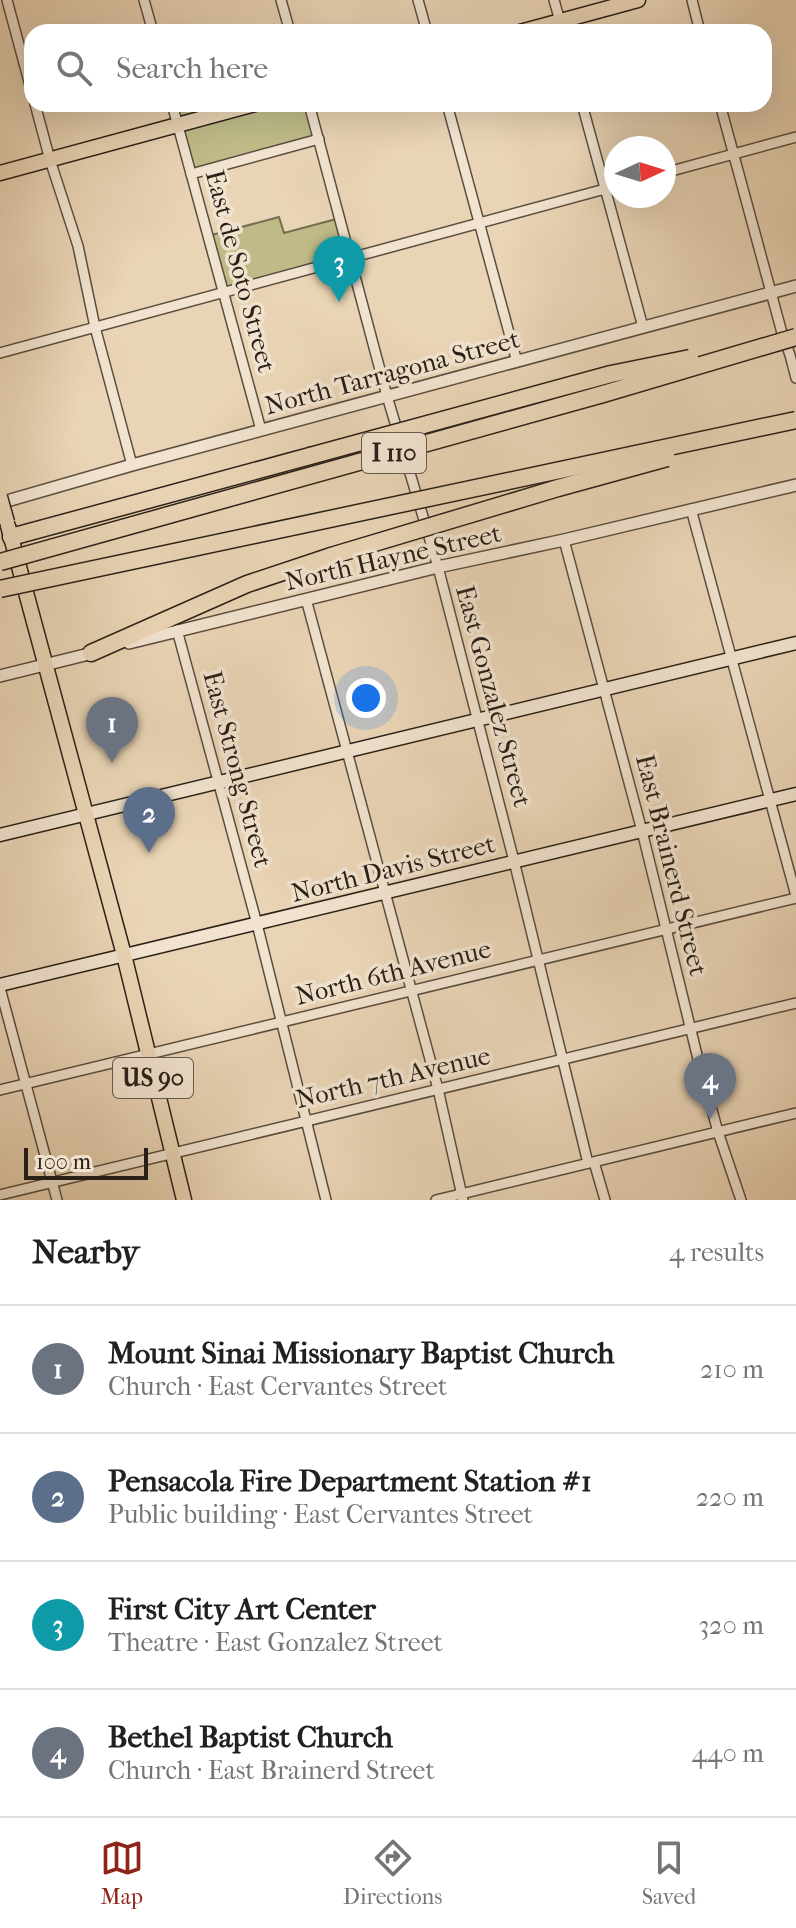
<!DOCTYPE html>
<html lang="en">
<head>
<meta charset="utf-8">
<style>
	body { margin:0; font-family:"IM FELL French Canon",serif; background:#f2f2f2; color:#202124 }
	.compass { position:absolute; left:604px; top:136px; width:72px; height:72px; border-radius:50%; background:#fff; box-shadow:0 8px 32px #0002; rotate:86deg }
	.scale { position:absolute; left:24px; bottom:20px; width:124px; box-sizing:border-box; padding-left:8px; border:4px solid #2a2018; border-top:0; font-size:22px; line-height:28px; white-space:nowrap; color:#2a2018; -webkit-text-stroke:6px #f1e3cf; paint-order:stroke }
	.you { position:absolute; left:366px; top:698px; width:28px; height:28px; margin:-20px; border:6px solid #fff; border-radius:50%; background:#1a73e8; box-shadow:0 0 0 12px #1a73e833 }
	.badge { display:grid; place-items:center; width:52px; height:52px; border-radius:50%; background:#8f2418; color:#fff; font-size:26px; font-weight:700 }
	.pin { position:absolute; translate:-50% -66px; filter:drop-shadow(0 2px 4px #0008) }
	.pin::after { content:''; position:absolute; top:42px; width:28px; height:24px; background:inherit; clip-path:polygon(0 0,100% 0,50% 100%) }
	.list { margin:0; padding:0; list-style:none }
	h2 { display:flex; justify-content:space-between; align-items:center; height:104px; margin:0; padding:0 32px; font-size:34px }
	h2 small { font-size:26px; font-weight:400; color:#757577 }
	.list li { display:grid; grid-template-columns:52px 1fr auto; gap:24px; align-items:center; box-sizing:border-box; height:128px; padding:0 32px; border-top:2px solid #e0e0e0 }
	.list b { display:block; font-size:30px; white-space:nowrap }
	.list p { margin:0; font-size:26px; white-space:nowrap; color:#757577 }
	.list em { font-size:26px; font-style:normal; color:#757577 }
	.icon { flex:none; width:44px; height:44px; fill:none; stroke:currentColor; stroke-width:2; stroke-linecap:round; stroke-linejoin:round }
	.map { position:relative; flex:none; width:796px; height:1200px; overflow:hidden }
	.search { position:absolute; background:#fff; box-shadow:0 8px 32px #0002; left:24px; right:24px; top:24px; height:88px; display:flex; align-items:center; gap:20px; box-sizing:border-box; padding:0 28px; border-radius:24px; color:#757577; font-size:30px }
	.sheet { height:616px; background:#fff }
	nav { display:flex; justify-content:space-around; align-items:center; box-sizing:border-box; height:112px; border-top:2px solid #e0e0e0; background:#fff; font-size:22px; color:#757577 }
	nav a { display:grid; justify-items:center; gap:4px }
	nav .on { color:#8f2418 }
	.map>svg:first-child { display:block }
	.green { fill:#bebb88; stroke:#746e50; stroke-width:2 }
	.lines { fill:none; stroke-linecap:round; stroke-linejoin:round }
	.minor-casing { stroke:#5a4d3f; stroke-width:12 }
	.tertiary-casing { stroke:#5a4d3f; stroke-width:14 }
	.secondary-casing { stroke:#2a2018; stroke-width:15 }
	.primary-casing { stroke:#2a2018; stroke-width:17 }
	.motorway-casing { stroke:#2a2018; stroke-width:19 }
	.minor { stroke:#f1e3cf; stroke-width:9 }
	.tertiary { stroke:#f1e3cf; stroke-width:11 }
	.secondary { stroke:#f1e3cf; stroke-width:12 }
	.primary { stroke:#e9d4b5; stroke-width:14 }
	.motorway { stroke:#e9d4b5; stroke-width:16 }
	.primary-bridge-casing { stroke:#2a2018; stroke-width:17; stroke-linecap:butt }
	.motorway-bridge-casing { stroke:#2a2018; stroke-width:19; stroke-linecap:butt }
	.primary-bridge { stroke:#e9d4b5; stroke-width:14 }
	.motorway-bridge { stroke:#e9d4b5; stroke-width:16 }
	.labels { text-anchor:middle; stroke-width:7; stroke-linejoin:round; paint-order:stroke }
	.shield { fill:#f1e3cf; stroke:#665a4f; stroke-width:2 }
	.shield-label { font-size:24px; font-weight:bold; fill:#2a2018 }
	.street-label { font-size:26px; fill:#2a2018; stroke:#f1e3cf }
</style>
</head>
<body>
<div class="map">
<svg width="796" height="1200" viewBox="0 0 796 1200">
	<rect width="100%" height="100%" fill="#e9d4b5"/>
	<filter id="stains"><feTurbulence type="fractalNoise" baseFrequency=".0025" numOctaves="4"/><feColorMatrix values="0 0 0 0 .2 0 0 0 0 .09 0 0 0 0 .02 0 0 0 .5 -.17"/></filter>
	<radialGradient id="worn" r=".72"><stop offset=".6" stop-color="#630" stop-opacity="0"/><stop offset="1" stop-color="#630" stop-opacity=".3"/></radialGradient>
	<g class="green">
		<path d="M172,104h137l10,35 -128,35z"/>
		<path d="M279,217l5,16 56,-15 11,40 -127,35 -16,-57z"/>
	</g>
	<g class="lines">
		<defs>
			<g id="minor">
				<path d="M7,0l25,93"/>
				<path d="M144,0l9,32"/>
				<path d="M281,0l9,32"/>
				<path d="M418,0l9,32"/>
				<path d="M554,0l9,32"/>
				<path d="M692,0l8,32"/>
				<path d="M35,104l15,56 28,86 17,81 37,138"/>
				<path d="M172,104l89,326"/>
				<path d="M309,104l78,292 51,171 76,294 74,302"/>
				<path d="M447,104l70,258"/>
				<path d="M582,104l61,223"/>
				<path d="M720,104l62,229 8,22 6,23"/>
				<path d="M664,173l132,-36"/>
				<path d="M191,174l128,-35"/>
				<path d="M0,353l616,-167"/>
				<path d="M691,509l105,387"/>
				<path d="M564,540l78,291 57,232 19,69 23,68"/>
				<path d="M306,599l132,490 25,111"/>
				<path d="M177,630l80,294 69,276"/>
				<path d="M0,988l57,212"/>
				<path d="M0,1090l796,-192"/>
				<path d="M594,1162l11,38"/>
				<path d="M0,1195l796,-192"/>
				<path d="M436,1200l360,-87"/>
			</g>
			<g id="tertiary">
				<path d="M0,503l132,-38 664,-179"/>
				<path d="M129,643l309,-76 126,-27 232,-55"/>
				<path d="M0,676l97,-24"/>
			</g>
			<g id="secondary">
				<path d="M0,835l796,-192"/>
				<path d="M0,985l796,-191"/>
			</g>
			<g id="primary">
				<path d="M520,32l118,-32"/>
				<path d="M0,173l255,-69"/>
				<path d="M8,526l116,429 60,245"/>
			</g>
			<g id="motorway">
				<path d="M11,537l299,-81"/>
				<path d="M91,653l156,-69 84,-28"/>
			</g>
		</defs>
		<use href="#minor" class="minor-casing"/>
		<use href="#tertiary" class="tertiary-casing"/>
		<use href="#secondary" class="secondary-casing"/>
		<use href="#primary" class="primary-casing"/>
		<use href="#motorway" class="motorway-casing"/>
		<use href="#minor" class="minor"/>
		<use href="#tertiary" class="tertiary"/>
		<use href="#secondary" class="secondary"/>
		<use href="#primary" class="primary"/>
		<use href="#motorway" class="motorway"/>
		<defs>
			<path id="primary-bridge" d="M0,497l7,25"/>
			<g id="motorway-bridge">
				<path d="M310,456l301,-82 79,-16"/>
				<path d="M331,556l227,-68 109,-30"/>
				<path d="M0,562l603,-168 193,-57"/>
				<path d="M0,589l796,-169"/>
			</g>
		</defs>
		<use href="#primary-bridge" class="primary-bridge-casing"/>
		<use href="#motorway-bridge" class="motorway-bridge-casing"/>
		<use href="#primary-bridge" class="primary-bridge"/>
		<use href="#motorway-bridge" class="motorway-bridge"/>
	</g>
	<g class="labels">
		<g class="shield">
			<rect x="362" y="433" width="64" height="40" rx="6"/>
			<rect x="113" y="1058" width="80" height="40" rx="6"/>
		</g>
		<g class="shield-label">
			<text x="394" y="461">I 110</text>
			<text x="153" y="1086">US 90</text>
		</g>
		<g class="street-label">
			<text transform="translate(241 271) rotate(75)" y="9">East de Soto Street</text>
			<text transform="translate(392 372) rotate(-15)" y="9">North Tarragona Street</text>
			<text transform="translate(393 557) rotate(-13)" y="9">North Hayne Street</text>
			<text transform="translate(494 696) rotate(75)" y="9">East Gonzalez Street</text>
			<text transform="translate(238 769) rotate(75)" y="9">East Strong Street</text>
			<text transform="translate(672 865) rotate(76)" y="9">East Brainerd Street</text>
			<text transform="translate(393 868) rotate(-14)" y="9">North Davis Street</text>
			<text transform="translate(393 972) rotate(-14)" y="9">North 6th Avenue</text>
			<text transform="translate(393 1077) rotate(-13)" y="9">North 7th Avenue</text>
		</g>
	</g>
	<rect width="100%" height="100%" filter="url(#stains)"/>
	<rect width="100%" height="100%" fill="url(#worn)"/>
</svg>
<svg class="compass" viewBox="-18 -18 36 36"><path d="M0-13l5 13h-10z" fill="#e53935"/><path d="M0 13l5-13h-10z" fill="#757577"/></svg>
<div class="scale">100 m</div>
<div class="you"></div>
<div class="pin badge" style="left:112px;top:763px;background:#6b7280">1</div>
<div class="pin badge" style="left:149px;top:853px;background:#5c6f8a">2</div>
<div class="pin badge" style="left:339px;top:302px;background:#0f9aa8">3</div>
<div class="pin badge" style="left:710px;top:1119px;background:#6b7280">4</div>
<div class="search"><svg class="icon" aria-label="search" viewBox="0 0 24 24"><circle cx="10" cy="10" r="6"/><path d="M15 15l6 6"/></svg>Search here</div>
</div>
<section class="sheet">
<h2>Nearby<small>4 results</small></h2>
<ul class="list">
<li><span class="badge" style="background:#6b7280">1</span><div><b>Mount Sinai Missionary Baptist Church</b><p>Church · East Cervantes Street</p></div><em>210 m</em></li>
<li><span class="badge" style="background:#5c6f8a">2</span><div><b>Pensacola Fire Department Station #1</b><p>Public building · East Cervantes Street</p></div><em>220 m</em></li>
<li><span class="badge" style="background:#0f9aa8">3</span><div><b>First City Art Center</b><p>Theatre · East Gonzalez Street</p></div><em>320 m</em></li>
<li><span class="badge" style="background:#6b7280">4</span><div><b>Bethel Baptist Church</b><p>Church · East Brainerd Street</p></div><em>440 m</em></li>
</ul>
</section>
<nav>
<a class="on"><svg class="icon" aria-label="map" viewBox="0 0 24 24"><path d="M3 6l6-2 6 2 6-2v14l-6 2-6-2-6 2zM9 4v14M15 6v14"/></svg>Map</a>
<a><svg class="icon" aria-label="directions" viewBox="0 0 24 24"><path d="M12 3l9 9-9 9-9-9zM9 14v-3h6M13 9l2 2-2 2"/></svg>Directions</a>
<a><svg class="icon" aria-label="saved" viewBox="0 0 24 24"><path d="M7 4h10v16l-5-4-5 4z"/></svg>Saved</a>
</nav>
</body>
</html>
